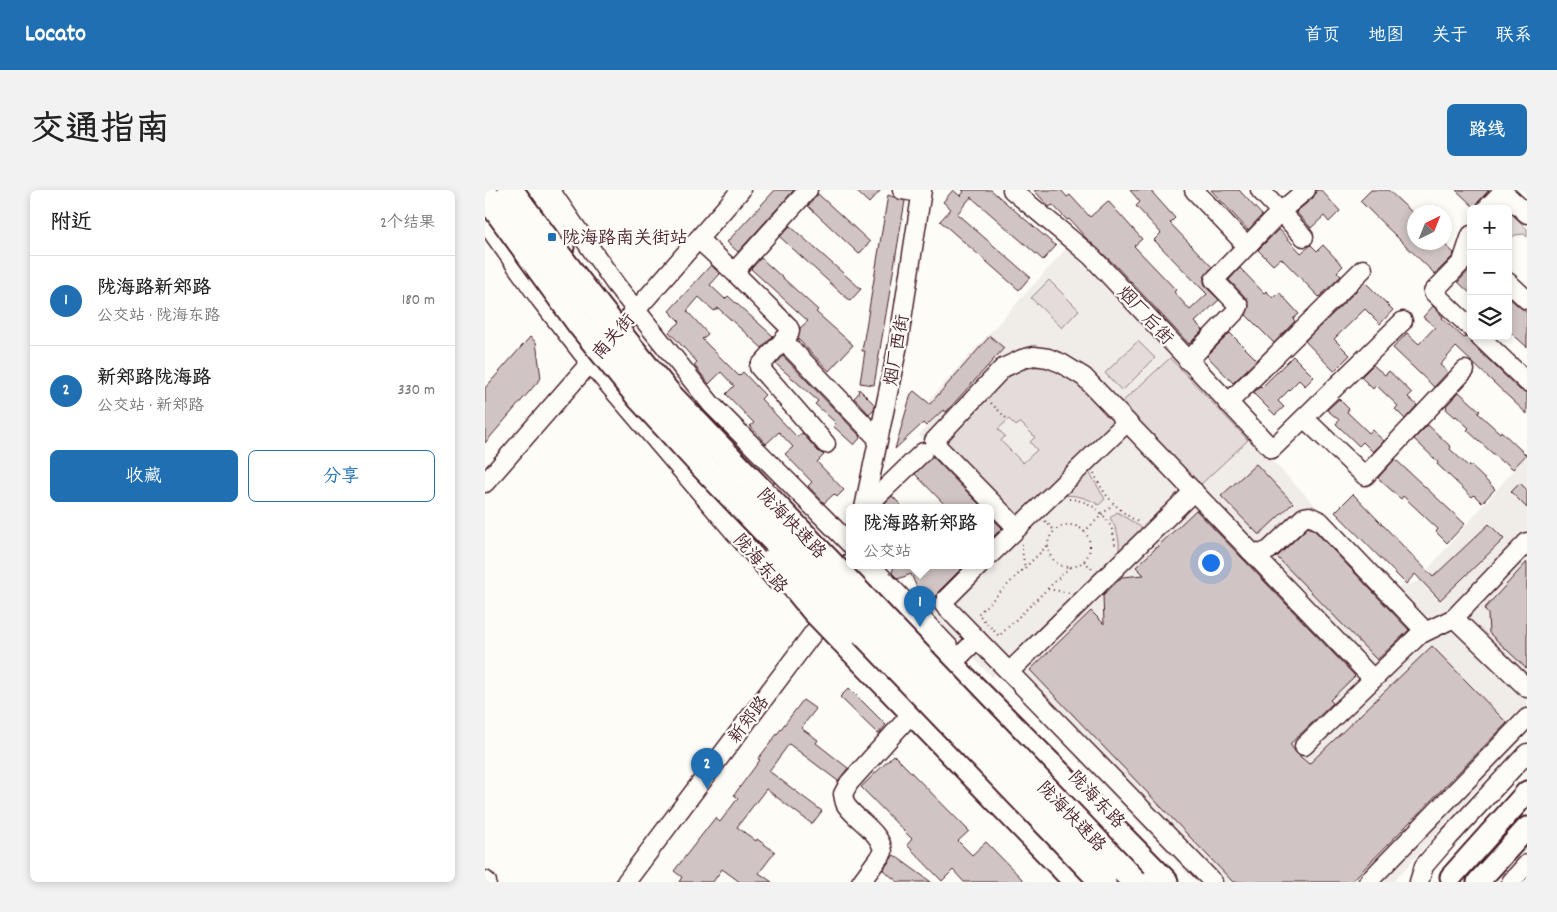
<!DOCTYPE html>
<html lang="zh">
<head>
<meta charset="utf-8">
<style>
	body { margin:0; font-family:Dekko,"LXGW WenKai TC",sans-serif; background:#f2f2f2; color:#222 }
	.controls { position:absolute; right:15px; top:15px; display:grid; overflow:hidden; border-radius:8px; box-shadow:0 2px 8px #0003 }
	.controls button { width:45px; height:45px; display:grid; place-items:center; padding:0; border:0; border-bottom:1px solid #e0e0e0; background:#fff; color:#222; font:25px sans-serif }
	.compass { position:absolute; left:922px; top:15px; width:45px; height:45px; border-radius:50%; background:#fff; box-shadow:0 2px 8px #0003; rotate:43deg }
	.you { position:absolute; left:725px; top:372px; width:18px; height:18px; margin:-12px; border:4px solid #fff; border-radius:50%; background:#1a73e8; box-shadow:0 0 0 8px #1a73e833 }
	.badge { display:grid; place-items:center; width:32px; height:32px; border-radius:50%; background:#1f6fb2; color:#fff; font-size:16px; font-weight:700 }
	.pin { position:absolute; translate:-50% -41px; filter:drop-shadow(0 1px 2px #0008) }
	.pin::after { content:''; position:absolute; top:26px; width:18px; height:15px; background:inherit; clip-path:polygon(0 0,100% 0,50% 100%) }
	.popup { position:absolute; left:361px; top:314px; width:148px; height:65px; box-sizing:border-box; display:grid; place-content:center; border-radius:8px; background:#fff; filter:drop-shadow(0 1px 4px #0005); font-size:16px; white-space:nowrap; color:#767676 }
	.popup b { font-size:19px; color:#222 }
	.popup::after { content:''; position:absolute; left:50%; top:100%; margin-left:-10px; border:10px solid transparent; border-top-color:#fff }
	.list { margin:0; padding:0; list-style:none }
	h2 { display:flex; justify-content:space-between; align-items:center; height:65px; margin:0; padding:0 20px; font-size:21px }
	h2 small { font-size:16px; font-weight:400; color:#767676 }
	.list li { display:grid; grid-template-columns:32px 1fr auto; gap:15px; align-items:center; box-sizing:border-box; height:90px; padding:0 20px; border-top:1px solid #e0e0e0 }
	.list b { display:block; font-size:19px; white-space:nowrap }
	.list p { margin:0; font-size:16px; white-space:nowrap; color:#767676 }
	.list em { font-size:16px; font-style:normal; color:#767676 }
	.actions { display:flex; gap:10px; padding:15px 20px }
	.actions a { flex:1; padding:11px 0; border:1px solid #1f6fb2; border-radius:8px; text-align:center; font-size:18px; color:#1f6fb2 }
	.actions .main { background:#1f6fb2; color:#fff }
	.icon { flex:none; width:28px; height:28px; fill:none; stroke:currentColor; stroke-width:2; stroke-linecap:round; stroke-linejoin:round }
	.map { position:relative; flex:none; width:1042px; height:692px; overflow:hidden; border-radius:8px }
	header { display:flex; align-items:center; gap:30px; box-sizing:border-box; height:70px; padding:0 25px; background:#1f6fb2; color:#fff }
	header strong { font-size:24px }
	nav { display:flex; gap:28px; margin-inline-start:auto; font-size:18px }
	.intro { display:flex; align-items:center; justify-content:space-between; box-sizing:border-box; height:120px; padding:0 30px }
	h1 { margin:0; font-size:35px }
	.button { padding:12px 22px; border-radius:8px; background:#1f6fb2; color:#fff; font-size:18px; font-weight:700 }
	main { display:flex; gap:30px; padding:0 30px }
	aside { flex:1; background:#fff; border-radius:8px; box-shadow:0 2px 8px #0003 }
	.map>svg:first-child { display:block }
	.built { fill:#f0ece8 }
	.green { fill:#e3dcda; stroke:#967e82; fill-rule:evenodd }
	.building { fill:#d0c5c4; stroke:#4a1f2b }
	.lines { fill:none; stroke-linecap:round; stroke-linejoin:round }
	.minor-casing { stroke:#4a1f2b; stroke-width:21 }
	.major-casing { stroke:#4a1f2b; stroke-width:25 }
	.highway-casing { stroke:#4a1f2b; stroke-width:29 }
	.path { stroke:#4a1f2b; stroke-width:2; stroke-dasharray:1 4; stroke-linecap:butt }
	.minor { stroke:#fdfcf7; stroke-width:18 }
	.major { stroke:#fdfcf7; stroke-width:21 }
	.highway { stroke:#fdfcf7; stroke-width:25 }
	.highway-bridge-casing { stroke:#4a1f2b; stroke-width:29; stroke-linecap:butt }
	.highway-bridge { stroke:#fdfcf7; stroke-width:25 }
	.poi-dot { fill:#1f6fb2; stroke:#fdfcf7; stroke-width:2 }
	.labels { text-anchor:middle; stroke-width:4.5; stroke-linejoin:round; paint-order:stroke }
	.poi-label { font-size:18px; fill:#4a1f2b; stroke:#fdfcf7; text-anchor:start }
	.street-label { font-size:18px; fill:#4a1f2b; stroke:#fdfcf7 }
</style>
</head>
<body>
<header>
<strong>Locato</strong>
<nav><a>首页</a><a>地图</a><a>关于</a><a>联系</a></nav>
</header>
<div class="intro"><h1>交通指南</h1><a class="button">路线</a></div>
<main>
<aside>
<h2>附近<small>2个结果</small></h2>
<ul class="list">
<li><span class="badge">1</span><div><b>陇海路新郑路</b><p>公交站 · 陇海东路</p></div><em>180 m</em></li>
<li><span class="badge">2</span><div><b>新郑路陇海路</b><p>公交站 · 新郑路</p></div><em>330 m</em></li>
</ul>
<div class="actions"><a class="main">收藏</a><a>分享</a></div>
</aside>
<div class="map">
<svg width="1042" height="692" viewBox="0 0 1042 692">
	<rect width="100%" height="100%" fill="#fdfcf7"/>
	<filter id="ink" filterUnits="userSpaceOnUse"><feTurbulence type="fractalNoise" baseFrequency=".02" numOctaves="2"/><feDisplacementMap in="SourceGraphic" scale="10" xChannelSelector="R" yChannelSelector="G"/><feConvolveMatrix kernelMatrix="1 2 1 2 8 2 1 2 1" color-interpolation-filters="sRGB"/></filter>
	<g filter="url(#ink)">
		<path class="built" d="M582,58l328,340 22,-6 110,-127v279l-134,148h-197l-200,-208 -4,3 -58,-60 -4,-10 41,-41h19v-19l19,-19 -90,-93 22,-22 -12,-13z"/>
		<g class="green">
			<path d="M1027,24l15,15v8l-3,-3 -9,1 -7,5v-22z"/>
			<path d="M564,90l30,30 -17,18 -31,-30z"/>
			<path d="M653,151l17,17 -33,33 -17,-18z"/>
			<path d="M685,168l78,82 -49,46 -78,-83z"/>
			<path d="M562,176c27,7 47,36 65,55l2,3 -96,93 -72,-74v-4l44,-46 18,-16 14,-7 12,-3zM524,229l7,7 4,-4 15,15 -5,5 7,8 -14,13 -22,-22 4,-5 -7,-7z"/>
			<path d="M603,280l17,29 -6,6c-13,-8 -25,-11 -40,-9z"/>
			<path d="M632,322l25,16 -23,23c1,-12 -2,-22 -9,-33z"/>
		</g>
		<g class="building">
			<path d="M290,0h19l-56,62 -11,-10z"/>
			<path d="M370,0h26l-12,13z"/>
			<path d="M468,0l7,6 4,-4 -2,-2h29l65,56 -13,14 -72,-63 -14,17 73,63 -11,13 -79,-69 11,-12 -8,-7z"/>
			<path d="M549,0h27l6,7 3,-2 20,22 18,-16 34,38 -8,7 42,44 -2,2 16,18 17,-16 -53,-54 7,-7 -25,-27 4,-4 -10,-12h20l25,28 -5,5 42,44 -8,10v5l2,5 13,13 -24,22 8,8 -14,14 -73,-78 -29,-27 -18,-20 -2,1 -14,-15 -4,2z"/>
			<path d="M726,0h28l23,25 -14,15z"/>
			<path d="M831,0h5l19,21 -11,11 -5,-6 -13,12 -15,-16 17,-14z"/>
			<path d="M886,0h17l27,25v27h27l12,11 -1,3 -18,18 -75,-73z"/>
			<path d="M971,0h33l-11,12 -2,7z"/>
			<path d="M333,4l52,48 -11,12 -51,-48z"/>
			<path d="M403,5l17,6 -31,184 -14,-2 5,-32h-3z"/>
			<path d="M305,36l71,63 -11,12 -70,-64z"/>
			<path d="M794,39l22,24 10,-8 6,6 6,-6 20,21 -6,6 4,4 -22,21 -38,-39 -8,7 -15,-15z"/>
			<path d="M276,68l57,52 -2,2 37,33 -24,26 -31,-32 2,-11 8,-7 -57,-52z"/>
			<path d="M226,75l9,9 -10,11 15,14 3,-3 45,40 -11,12 -44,-40 -4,3 -15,-14 -12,14 21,23 -6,5 37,37 4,-4 22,23 -4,4 36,38 5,-4 16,18 6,4 -7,7 27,28 -7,7 -3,-3 -10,9 -16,-17 4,-4 -27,-28 8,-7 -14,-15 -13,12 -16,-18 4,-3 -28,-29 8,-8 -13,-14 -12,12 -15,-19 3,-3 -28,-30 11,-10 -11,-11z"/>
			<path d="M755,78l24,25 2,-2 7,7 6,-6 20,22 -6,5 2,2 -21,22 -28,-28 3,-10 -2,-6 -18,-19z"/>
			<path d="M986,78v26l-13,-12z"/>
			<path d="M880,92l28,28 -13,14 -15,-15 -31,30 16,16 -16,16 -29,-30z"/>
			<path d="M1023,107l19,16v34l-19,-17z"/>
			<path d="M948,116l10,11 -1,1 22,20 2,-1 3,1 3,6 48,46 7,2v22l-71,-67 -16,18 8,7 -14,15 -41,-39 14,-15 12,11 16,-17 -12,-10z"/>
			<path d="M745,143l27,27 -24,23 -26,-27z"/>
			<path d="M505,146l14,12 -58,64 -3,-2 -17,16 -3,-3 -28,26 16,-55 3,-3 16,13z"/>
			<path d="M45,147l6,5 5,36 -56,65v-55z"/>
			<path d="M298,166l78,81 -7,8 -21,-19 3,-3 -21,-19 3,-3 -42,-37z"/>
			<path d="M808,166l21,21 -9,9 -6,-6 -21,21 6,6 -9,8 -22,-22 7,-6 1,1z"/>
			<path d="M888,175l12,10 4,-4 23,22 -4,4 9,8 -12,14 -10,-10 3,-3 -22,-21 -3,4 -12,-12z"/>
			<path d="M374,199l16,16 -1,4 -5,5 -15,-16 4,-4z"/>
			<path d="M974,202l21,19 -2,2 22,20 1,-2 25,24 -13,14 -9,-8 -1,2 -36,-33 2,-2 -13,-12 -1,1 -9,-8 1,-2 -1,-1z"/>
			<path d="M854,209l10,10 -2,3 22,21 3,-3 12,11 -11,11 -10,-10 -4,4 -23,-22 3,-4 -12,-10z"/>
			<path d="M943,235l23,22 -1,2 19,18 1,-2 25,24 -13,14 -8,-8 -2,2 -35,-33 1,-2 -24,-23z"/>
			<path d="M447,266l51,52h-35l-33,-34z"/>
			<path d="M910,269l70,65 -18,19 -11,-11 2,-3 -35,-33 -2,3 -23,-21z"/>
			<path d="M771,274l37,39 -34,32 -38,-39z"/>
			<path d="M1035,293l7,7v18l-16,-16z"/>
			<path d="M868,304l80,83 56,-53 15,15 -64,61 -25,-26 -9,10 -71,-72z"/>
			<path d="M407,306l12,12h-24z"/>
			<path d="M711,320l159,166 -25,24 3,3 -43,41 6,9 13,11 123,-118 75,77 -156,159h-118l-203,-212 61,-59 13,13 -1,-29 19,-18 22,-2 -8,-8z"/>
			<path d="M505,326l12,12 -12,12z"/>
			<path d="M823,337l6,3 95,100 -32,30 -100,-103z"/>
			<path d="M1042,372v107l-38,-36 -1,-19 -4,-5z"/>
			<path d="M409,376h65l3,2 -24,24 -4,11 -3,3 -11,-11 -9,-21 -13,5 -6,-6z"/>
			<path d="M364,498l37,37 -8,9 -38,-37z"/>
			<path d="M318,510l13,9 -15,19 17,12 -2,3 32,25 -10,13 -49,-37 -20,27 53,40 -10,13 -46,-35 -29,38 19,14 1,-2 18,13 -16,21 13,9h-32l-18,-13 -9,13h-34l3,-5 -8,-6 41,-53 5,4 18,-24 -4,-3 26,-35 -2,-1z"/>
			<path d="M409,565l75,76 -11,10 14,14 14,-13 39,40h-61l-11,-12 -11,11 -35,-36 5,-6 -51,-52z"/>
			<path d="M409,665l37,27h-33l-15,-12z"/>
		</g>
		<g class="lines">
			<defs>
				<g id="minor">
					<path d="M65,0l66,95 95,119 139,140"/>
					<path d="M417,0l19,3"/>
					<path d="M527,0l79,66 181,193 131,-128"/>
					<path d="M709,0l53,56"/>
					<path d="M775,0l44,47"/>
					<path d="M1016,0l26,24"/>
					<path d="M1001,19l18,-19"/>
					<path d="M0,32l55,77 50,64 187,219"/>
					<path d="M986,45l-9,27 -29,30 38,36"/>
					<path d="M213,49l36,33 53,53 3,5 -1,4 -30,33 67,77"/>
					<path d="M249,82l74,-82"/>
					<path d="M1023,92l19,18"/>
					<path d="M994,146l48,46"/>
					<path d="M298,150l95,99"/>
					<path d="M703,171l49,-51 2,-4 -25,-26 66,-68 26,-22"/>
					<path d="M743,213l135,-134"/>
					<path d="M819,228l61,58 100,-106"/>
					<path d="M0,293l256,-293"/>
					<path d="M379,318l34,-163 24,-155"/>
					<path d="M380,318l58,-56"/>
					<path d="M532,338l-79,-81 -4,-6 69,-73 19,-9 12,-3 14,2 13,5 23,14 289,302"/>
					<path d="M765,361l10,3 9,-4 35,-33 5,-1 11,5 105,110"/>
					<path d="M505,365l137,-133"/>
					<path d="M386,376l78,81"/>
					<path d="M494,376l-33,33 -2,6 269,277"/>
					<path d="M969,428l73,70"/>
					<path d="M474,467l18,-18"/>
					<path d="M524,482l185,-181"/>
					<path d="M819,556l115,-111 35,-17 73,-76"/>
					<path d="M0,690l2,2"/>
					<path d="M141,692l191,-254 9,-19"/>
					<path d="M376,692l22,-30c-2,-20 -26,-31 -37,-47 -2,-3 -2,-7 -3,-11l6,-11 56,-62"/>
					<path d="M883,692l159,-164"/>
					<path d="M934,692l5,-16 25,-29 78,-84"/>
					<path d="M1026,692l16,-18"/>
				</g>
				<g id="major">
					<path d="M966,687l76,-85"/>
					<path d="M993,692l49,-54"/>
				</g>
				<g id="highway">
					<path d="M46,0l30,57"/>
					<path d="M367,376l197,198 116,118"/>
					<path d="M357,449l235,243"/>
				</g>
			</defs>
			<use href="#minor" class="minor-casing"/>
			<use href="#major" class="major-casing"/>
			<use href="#highway" class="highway-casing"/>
			<g class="path">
				<path d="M506,213l17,17"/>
				<path d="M609,283c9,22 25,39 46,50"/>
				<path d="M584,309c26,1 47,23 46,49"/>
				<path d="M560,331l9,9"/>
				<circle cx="584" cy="356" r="21"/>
				<path d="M599,342l29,-28"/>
				<path d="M537,354v6l3,18"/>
				<path d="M562,356l-69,68 21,22 71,-69"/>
				<path d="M599,371l9,9"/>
				<path d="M563,399l22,4"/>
			</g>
			<use href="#minor" class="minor"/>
			<use href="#major" class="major"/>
			<use href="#highway" class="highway"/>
			<defs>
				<g id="highway-bridge">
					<path d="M25,0c51,71 104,139 160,206l465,486"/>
					<path d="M0,4l95,130 61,75 61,66 401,417"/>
					<path d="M289,371l41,50 27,28"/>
				</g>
			</defs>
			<use href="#highway-bridge" class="highway-bridge-casing"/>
			<use href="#highway-bridge" class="highway-bridge"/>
		</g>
	</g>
	<rect class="poi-dot" x="62" y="42" width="10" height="10" rx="2.5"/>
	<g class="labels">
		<g class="poi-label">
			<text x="77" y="53">陇海路南关街站</text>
		</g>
		<g class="street-label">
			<text transform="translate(661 125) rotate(47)" y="6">烟厂后街</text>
			<text transform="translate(128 146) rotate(-49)" y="6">南关街</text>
			<text transform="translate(411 160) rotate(-80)" y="6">烟厂西街</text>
			<text transform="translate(307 333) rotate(46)" y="6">陇海快速路</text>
			<text transform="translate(276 373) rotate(49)" y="6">陇海东路</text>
			<text transform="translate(263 529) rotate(-53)" y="6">新郑路</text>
			<text transform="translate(612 609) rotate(46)" y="6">陇海东路</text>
			<text transform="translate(587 626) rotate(46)" y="6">陇海快速路</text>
		</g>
	</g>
</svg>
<div class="controls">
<button>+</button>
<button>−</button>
<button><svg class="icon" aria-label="layers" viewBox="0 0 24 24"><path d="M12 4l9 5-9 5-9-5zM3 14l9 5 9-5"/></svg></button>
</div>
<svg class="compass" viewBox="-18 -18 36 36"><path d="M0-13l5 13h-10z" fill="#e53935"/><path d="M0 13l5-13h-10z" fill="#767676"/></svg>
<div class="you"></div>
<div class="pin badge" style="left:435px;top:437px">1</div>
<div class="popup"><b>陇海路新郑路</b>公交站</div>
<div class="pin badge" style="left:222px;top:599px">2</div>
</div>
</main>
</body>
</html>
